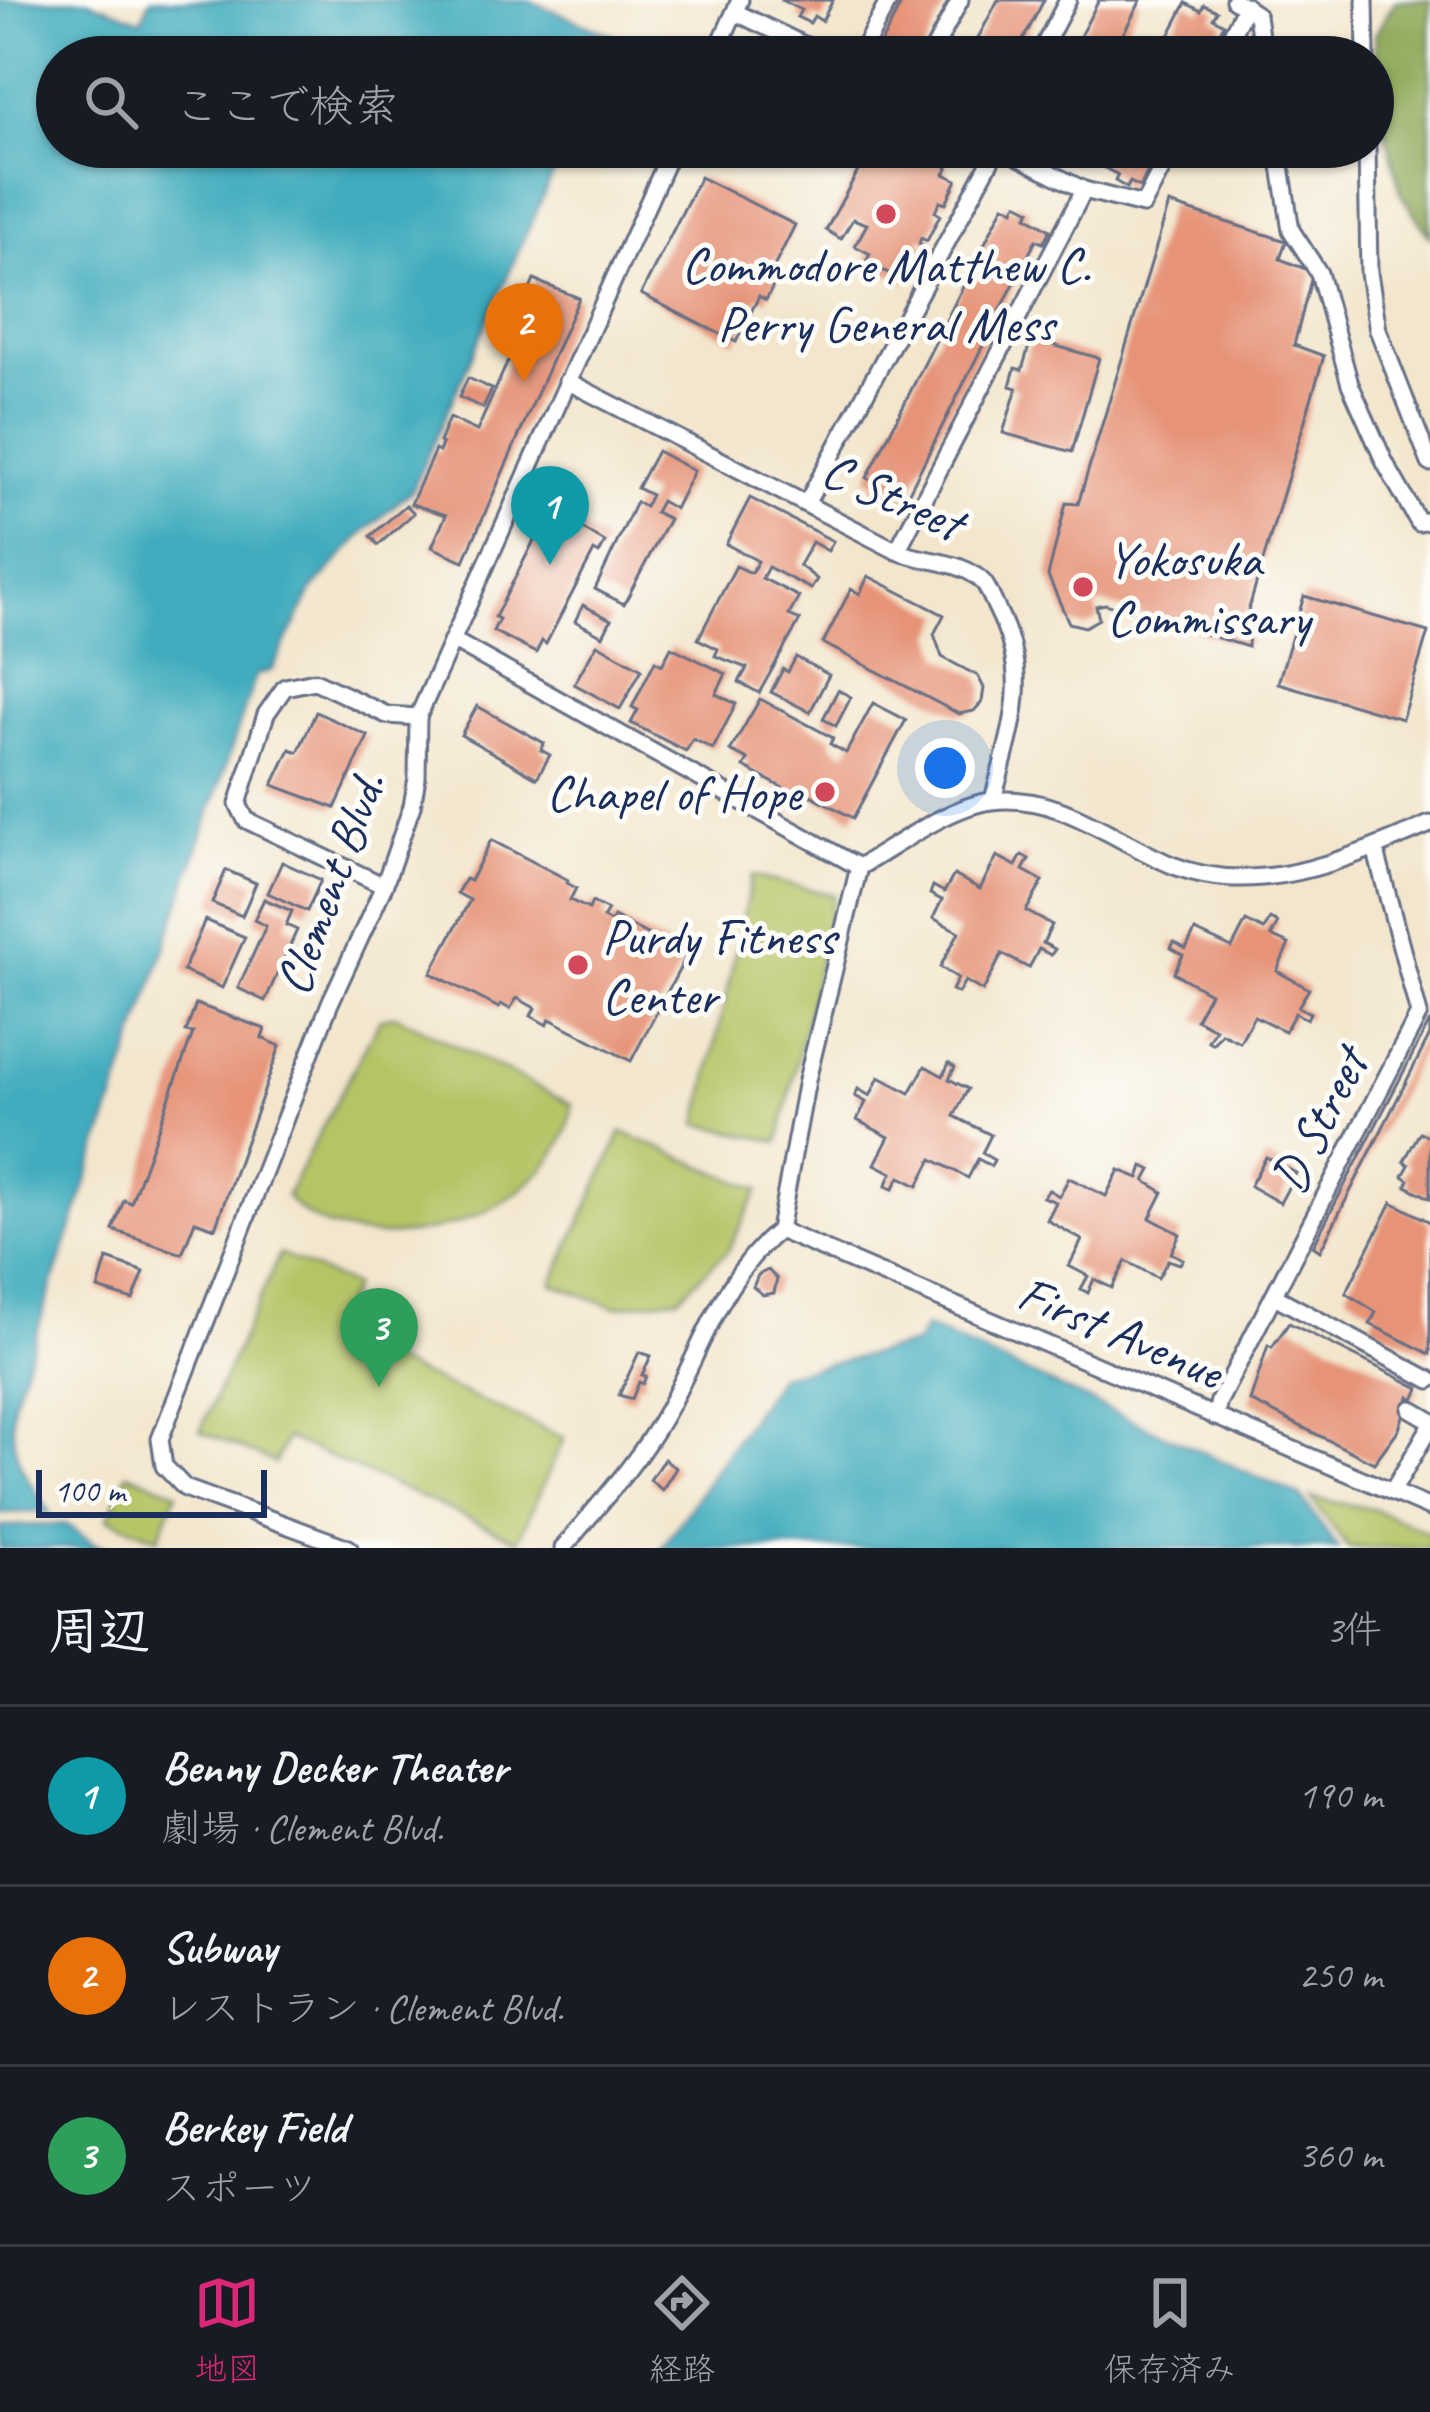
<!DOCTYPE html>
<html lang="ja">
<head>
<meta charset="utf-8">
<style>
	body { margin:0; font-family:Caveat,"Klee One",sans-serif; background:#20242c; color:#f1f3f6 }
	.scale { position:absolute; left:36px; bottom:30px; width:231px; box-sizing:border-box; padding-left:12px; border:6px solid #1b2f5e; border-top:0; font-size:33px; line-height:42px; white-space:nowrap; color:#1b2f5e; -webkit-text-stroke:9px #fdfcf7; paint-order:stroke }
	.you { position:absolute; left:945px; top:768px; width:42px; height:42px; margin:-30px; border:9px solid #fff; border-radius:50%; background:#1a73e8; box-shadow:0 0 0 18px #1a73e833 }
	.badge { display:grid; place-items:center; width:78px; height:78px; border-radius:50%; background:#db2777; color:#fff; font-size:39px; font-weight:700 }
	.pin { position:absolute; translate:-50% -99px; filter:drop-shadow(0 3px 6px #0008) }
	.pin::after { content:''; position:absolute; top:63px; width:42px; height:36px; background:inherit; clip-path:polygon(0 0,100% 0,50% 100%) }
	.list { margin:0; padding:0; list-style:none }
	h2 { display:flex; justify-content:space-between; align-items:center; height:156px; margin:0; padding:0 48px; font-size:51px }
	h2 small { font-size:39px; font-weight:400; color:#9ea1a6 }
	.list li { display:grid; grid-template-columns:78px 1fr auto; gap:36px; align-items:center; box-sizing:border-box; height:180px; padding:0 48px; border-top:3px solid #363941 }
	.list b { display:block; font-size:45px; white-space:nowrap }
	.list p { margin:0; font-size:39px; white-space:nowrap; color:#9ea1a6 }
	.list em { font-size:39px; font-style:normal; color:#9ea1a6 }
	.icon { flex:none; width:66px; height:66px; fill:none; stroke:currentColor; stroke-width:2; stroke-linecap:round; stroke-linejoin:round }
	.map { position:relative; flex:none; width:1430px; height:1548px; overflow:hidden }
	.search { position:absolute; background:#171b24; box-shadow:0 3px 9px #0004; left:36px; right:36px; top:36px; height:132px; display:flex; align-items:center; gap:30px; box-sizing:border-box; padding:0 42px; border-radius:66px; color:#9ea1a6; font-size:45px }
	.sheet { height:696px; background:#171b24 }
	nav { display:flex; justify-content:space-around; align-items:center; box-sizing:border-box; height:168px; border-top:3px solid #363941; background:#171b24; font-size:33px; color:#9ea1a6 }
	nav a { display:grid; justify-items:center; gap:6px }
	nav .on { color:#db2777 }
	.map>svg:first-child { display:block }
	.green { fill:#b6c466; stroke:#687a62; stroke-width:3 }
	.forest { fill:#90aa5b; stroke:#566c5c; stroke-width:3 }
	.water { fill:#3facbd; stroke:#2d6e8e; stroke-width:3 }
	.building { fill:#e69377 }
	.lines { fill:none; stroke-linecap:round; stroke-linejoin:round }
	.street-casing { stroke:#676f85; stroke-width:21 }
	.street { stroke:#fff; stroke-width:15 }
	.poi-dot { fill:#d1495b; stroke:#fdfcf7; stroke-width:4.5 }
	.labels { text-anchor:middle; stroke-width:10; stroke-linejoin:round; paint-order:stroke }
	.poi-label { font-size:51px; fill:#1b2f5e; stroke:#fdfcf7; text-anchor:start }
	.street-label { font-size:51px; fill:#1b2f5e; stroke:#fdfcf7 }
</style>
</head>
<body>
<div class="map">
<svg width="1430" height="1548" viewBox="0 0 1430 1548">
	<rect width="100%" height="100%" fill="#fdfcf7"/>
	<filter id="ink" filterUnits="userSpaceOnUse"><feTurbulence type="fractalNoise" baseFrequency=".00833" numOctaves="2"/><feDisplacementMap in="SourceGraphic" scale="24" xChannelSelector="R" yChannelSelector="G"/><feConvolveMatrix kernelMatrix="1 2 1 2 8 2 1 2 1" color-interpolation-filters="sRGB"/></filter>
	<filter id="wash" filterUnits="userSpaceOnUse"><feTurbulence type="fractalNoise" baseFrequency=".004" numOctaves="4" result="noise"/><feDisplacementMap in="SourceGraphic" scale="48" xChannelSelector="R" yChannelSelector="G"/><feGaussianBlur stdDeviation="2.7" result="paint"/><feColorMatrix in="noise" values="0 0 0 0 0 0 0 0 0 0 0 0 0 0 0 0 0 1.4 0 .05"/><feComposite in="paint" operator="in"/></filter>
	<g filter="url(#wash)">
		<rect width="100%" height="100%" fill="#f3e6cd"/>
		<g class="green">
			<path d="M752,876l82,19 -55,247 -81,-18z"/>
			<path d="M395,1015l177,90c-8,111 -215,177 -286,91l94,-177z"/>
			<path d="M622,1132l137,58 -31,60 -49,47 -64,10 -63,-23z"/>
			<path d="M280,1254l73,32 -21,49 232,103 -46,102 -232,-102 -11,25 -75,-32z"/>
			<path d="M127,1473l50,19 -19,46 -50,-19z"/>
			<path d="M1311,1498l62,11 57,24v15h-82z"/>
		</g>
		<path class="forest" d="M1396,0h34v237l-28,-41 -24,-93 -3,-69z"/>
		<g class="water">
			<path d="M0,0h87l54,20 9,-20h378l86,36 -8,21h-549v90h508l-153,343 -49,43 -50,56 -41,81 -16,5 -243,728c-4,51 9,69 37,109l-50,1z"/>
			<path d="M925,1327l375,169 38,52h-676l117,-173 137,-31z"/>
			<path d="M66,1524l29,20 12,4h-107v-22z"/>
		</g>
		<g id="blocks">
			<g class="building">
				<path d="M781,0h52l-11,21 -8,-5 -4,7 -13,-6 4,-7z"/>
				<path d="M903,0h46l-29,57h-31l-12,-6z"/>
				<path d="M998,0h46l-30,57h-46z"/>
				<path d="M1099,0h42l-30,57h-42z"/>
				<path d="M1186,3l15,8 3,-6 13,6 -4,7 11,6 -17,33h-49z"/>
				<path d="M871,147h64l6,4 -3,4 10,13 -4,6 13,6 -11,23 -6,-2 -5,11 5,3 -13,26 -6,-3 -2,6 6,3 -18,35 -41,-20 4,-8 -15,-8 12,-22 -14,-5 -12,20 -15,-9z"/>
				<path d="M1111,147h49l-20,40 -10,-5 -3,6 -12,-7 3,-6 -17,-9z"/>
				<path d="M700,177l95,48 -23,46 7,4 -13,25 -7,-4 -23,46 -95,-48z"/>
				<path d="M1017,203l14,7 -4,6 23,14 -7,13 -7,-3 -130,258 -17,-8 -3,6 -13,-7 3,-6 -9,-5 137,-273 10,5z"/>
				<path d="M1169,204l117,37 -6,18 33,13 -19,73 30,11 -80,269 5,2 -1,20 -143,-43 -9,2 3,13 -14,8 -16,-4 -21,-47 18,-73 12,1z"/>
				<path d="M534,280l45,18 -115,263 -32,-14 14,-32 -35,-11 24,-54 4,2 3,-8 -3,-2 10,-24 28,13 38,-86 -17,-8 18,-43 10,5z"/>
				<path d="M1031,339l68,19 -27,94 -69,-19 14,-45 -7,-2 5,-18 7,2z"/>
				<path d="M468,378l24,11 -9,19 -24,-11z"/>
				<path d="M657,451l37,20 -19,38 -14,-8 -6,11 14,7 -45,85 -29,-15 41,-87 9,5 6,-12 -14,-7z"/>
				<path d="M750,498l83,43 -5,10 -16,-9 -13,23 18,14 -6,10 -43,-22 -6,11 37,19 -10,18 11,5 -41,73 -20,-11 8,-14 -32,-12 3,-7 -20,-10 38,-73 15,7 7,-12 -32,-17z"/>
				<path d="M406,505l8,8 -36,32 -7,-9z"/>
				<path d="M556,513l49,29 -6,12 -5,-3 -48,93 -4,-3 -6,12 -43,-22 6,-12 -4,-2 52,-102 6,3z"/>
				<path d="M868,576l76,39 -10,19 8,23 36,19 6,12 -2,14 -8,9 -15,3 -136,-71 28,-54 9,5z"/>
				<path d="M1304,596l124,36 -26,87 -124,-36z"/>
				<path d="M583,605l28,15 -8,16 -28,-15z"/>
				<path d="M597,644l45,25 -22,40 -46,-25z"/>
				<path d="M671,647l55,27 -10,20 20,10 -23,45 -20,-10 -7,12 -55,-28 7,-13 -6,-3 23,-46 7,4z"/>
				<path d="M796,657l33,18 -19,37 -39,-20 12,-23 5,3z"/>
				<path d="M838,690l13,7 -15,29 -13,-7z"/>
				<path d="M760,699l73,39 -3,6 16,9 27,-50 33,17 -53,98 -48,-26 -5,9 -17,-9 2,-3 -41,-22 4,-7 -18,-9z"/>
				<path d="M477,706l67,37 -3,7 9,5 -13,23 -76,-43z"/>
				<path d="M316,712l52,24 -33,72 -62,-23 17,-36 8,3z"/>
				<path d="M491,840l77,40 -1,3 9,5 -6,12 19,9 3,-7 16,8 -5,8 8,4 3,-5 73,38 -56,106 -81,-42 -3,6 -16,-9 4,-8 -18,-10 -7,11 -9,-5 -2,4 -68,-35 39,-73 -13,-7 8,-14 5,2z"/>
				<path d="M1022,855l7,4 -6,11 20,11 -17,30 26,14 -9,18 12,6 -4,6 -12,-6 -10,19 -27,-14 -19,37 -18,-10 -7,12 -6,-3 6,-12 -18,-11 19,-35 -26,-14 9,-18 -12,-6 3,-8 11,6 10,-17 26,14 17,-33 19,10z"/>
				<path d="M282,862l39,18 -14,31 -39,-18z"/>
				<path d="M226,870l30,13 -14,33 -30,-13z"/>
				<path d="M264,899l28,12 -6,14 11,5 -32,71 -27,-13 28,-62 -12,-6z"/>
				<path d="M1270,919l8,4 -7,13 18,8 -12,27 32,18 -11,18 12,6 -3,6 -12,-6 -10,18 -31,-15 -14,26 -19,-9 -8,11 -5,-3 7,-12 -19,-10 14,-26 -36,-20 9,-18 -12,-7 3,-6 12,7 9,-18 37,17 14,-27 18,9z"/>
				<path d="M205,920l40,17 -23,51 -39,-17z"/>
				<path d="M196,1004l69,25 -3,9 18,8 -65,182 -20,-7 -13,33 -69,-24 11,-30 7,3 62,-170 -7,-1z"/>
				<path d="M1430,1021v14l-110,216 -7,-5z"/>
				<path d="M949,1063l6,4 -6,12 19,10 -14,27 37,19 -9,18 12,7 -3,6 -13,-7 -10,19 -36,-19 -14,27 -18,-9 -7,12 -7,-3 6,-13 -17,-9 14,-27 -32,-17 9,-18 -11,-6 3,-7 12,7 9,-19 31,16 15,-27 18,10z"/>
				<path d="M1420,1132l10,5v61l-24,-12 3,-6 -6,-4 6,-11 -5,-4z"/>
				<path d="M1266,1157l30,16 -16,30 -30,-17z"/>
				<path d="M1143,1166l8,4 -6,11 18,11 -13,26 30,16 -9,19 12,6 -3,5 -12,-4 -10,18 -32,-17 -14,27 -18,-9 -6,14 -7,-4 7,-13 -19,-10 13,-26 -35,-20 9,-18 -13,-5 6,-7 10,6 10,-18 37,18 13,-26 20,8z"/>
				<path d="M1392,1202l38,20v132l-60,-30 6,-12 -30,-19z"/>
				<path d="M107,1259l37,13 -11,28 -35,-11z"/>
				<path d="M768,1270l9,9 -3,14 -11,2 -10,-8 5,-12z"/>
				<path d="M1289,1323l130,65 -5,12 -5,-3 -10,32 -25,34 -124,-62 18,-56 4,2z"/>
				<path d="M639,1352l12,4 -9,19 4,1 -3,8 -4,-2 -7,17 -13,-4z"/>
				<path d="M664,1459l12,9 -14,22 -12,-10z"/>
			</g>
		</g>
	</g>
	<g filter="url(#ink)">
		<use href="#blocks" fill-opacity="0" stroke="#676f85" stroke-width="3"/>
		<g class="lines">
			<defs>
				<g id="street">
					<path d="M1234,0l23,15 6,42"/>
					<path d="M1365,0l1,57"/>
					<path d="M735,12l94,45"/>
					<path d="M714,57l26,-57"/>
					<path d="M859,57l30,-57"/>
					<path d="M930,57l30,-57"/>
					<path d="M1038,57l30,-57"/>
					<path d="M1220,57l26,-51"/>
					<path d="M999,147l85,43 59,15 30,-58"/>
					<path d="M1278,147l13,83 28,43 31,111 35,79 34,60 11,-3"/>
					<path d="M1367,147l2,126 9,57 52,133"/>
					<path d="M567,381l330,170c27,12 65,8 87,32 5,7 9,18 13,26 36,71 14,118 -4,191"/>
					<path d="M806,504l192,-357"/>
					<path d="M897,551l187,-361"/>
					<path d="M452,640l407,227"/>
					<path d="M859,867c37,-21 91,-61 132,-66 67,-9 123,40 181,64 86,35 178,-7 258,-41"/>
					<path d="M384,886l-138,-66 -8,-16 28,-90 19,-27 30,-6 72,34 31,2"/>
					<path d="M779,1230l651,278"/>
					<path d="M779,1230l28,-150 52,-213"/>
					<path d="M1276,1297l154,83"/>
					<path d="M1411,1409l19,11"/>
					<path d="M1215,1417l4,-16 200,-387 -44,-166"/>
					<path d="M1392,1492l38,-65"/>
					<path d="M349,1548l-164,-60 -21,-22 -4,-27 170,-436 54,-117 28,-80 5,-28 1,-61 255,-570"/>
					<path d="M563,1548c35,-43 74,-84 101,-132 38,-65 55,-136 115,-186"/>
				</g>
			</defs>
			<use href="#street" class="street-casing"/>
			<use href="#street" class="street"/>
		</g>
	</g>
	<g class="poi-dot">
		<circle cx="886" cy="214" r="12"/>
		<circle cx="1083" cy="587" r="12"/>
		<circle cx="825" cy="792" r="12"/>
		<circle cx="578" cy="965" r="12"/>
	</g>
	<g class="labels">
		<g class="poi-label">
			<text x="886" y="282" text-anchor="middle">Commodore Matthew C.<tspan x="886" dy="59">Perry General Mess</tspan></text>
			<text x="1107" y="576">Yokosuka<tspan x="1107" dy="59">Commissary</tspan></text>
			<text x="801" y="810" text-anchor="end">Chapel of Hope</text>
			<text x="602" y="954">Purdy Fitness<tspan x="602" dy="59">Center</tspan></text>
		</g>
		<g class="street-label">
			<text transform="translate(893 495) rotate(24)" y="18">C Street</text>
			<text transform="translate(329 883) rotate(-70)" y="18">Clement Blvd.</text>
			<text transform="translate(1318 1120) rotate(-63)" y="18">D Street</text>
			<text transform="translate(1121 1331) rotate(23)" y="18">First Avenue</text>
		</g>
	</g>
</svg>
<div class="scale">100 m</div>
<div class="you"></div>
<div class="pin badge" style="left:550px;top:565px;background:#0f9aa8">1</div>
<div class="pin badge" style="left:524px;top:382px;background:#e8710a">2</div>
<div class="pin badge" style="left:379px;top:1387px;background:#2e9e5b">3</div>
<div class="search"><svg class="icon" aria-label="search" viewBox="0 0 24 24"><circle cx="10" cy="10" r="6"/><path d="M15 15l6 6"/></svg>ここで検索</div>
</div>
<section class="sheet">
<h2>周辺<small>3件</small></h2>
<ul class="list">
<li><span class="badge" style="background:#0f9aa8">1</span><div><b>Benny Decker Theater</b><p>劇場 · Clement Blvd.</p></div><em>190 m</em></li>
<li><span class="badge" style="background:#e8710a">2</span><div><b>Subway</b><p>レストラン · Clement Blvd.</p></div><em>250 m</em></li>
<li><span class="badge" style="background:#2e9e5b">3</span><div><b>Berkey Field</b><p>スポーツ</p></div><em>360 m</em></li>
</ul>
</section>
<nav>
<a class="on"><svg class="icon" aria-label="map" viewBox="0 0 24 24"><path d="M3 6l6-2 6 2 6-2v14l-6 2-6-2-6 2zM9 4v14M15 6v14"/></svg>地図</a>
<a><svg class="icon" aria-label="directions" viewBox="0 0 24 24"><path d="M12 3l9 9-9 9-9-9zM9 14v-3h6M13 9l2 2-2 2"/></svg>経路</a>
<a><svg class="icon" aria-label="saved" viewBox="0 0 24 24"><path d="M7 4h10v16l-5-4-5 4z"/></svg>保存済み</a>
</nav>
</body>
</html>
